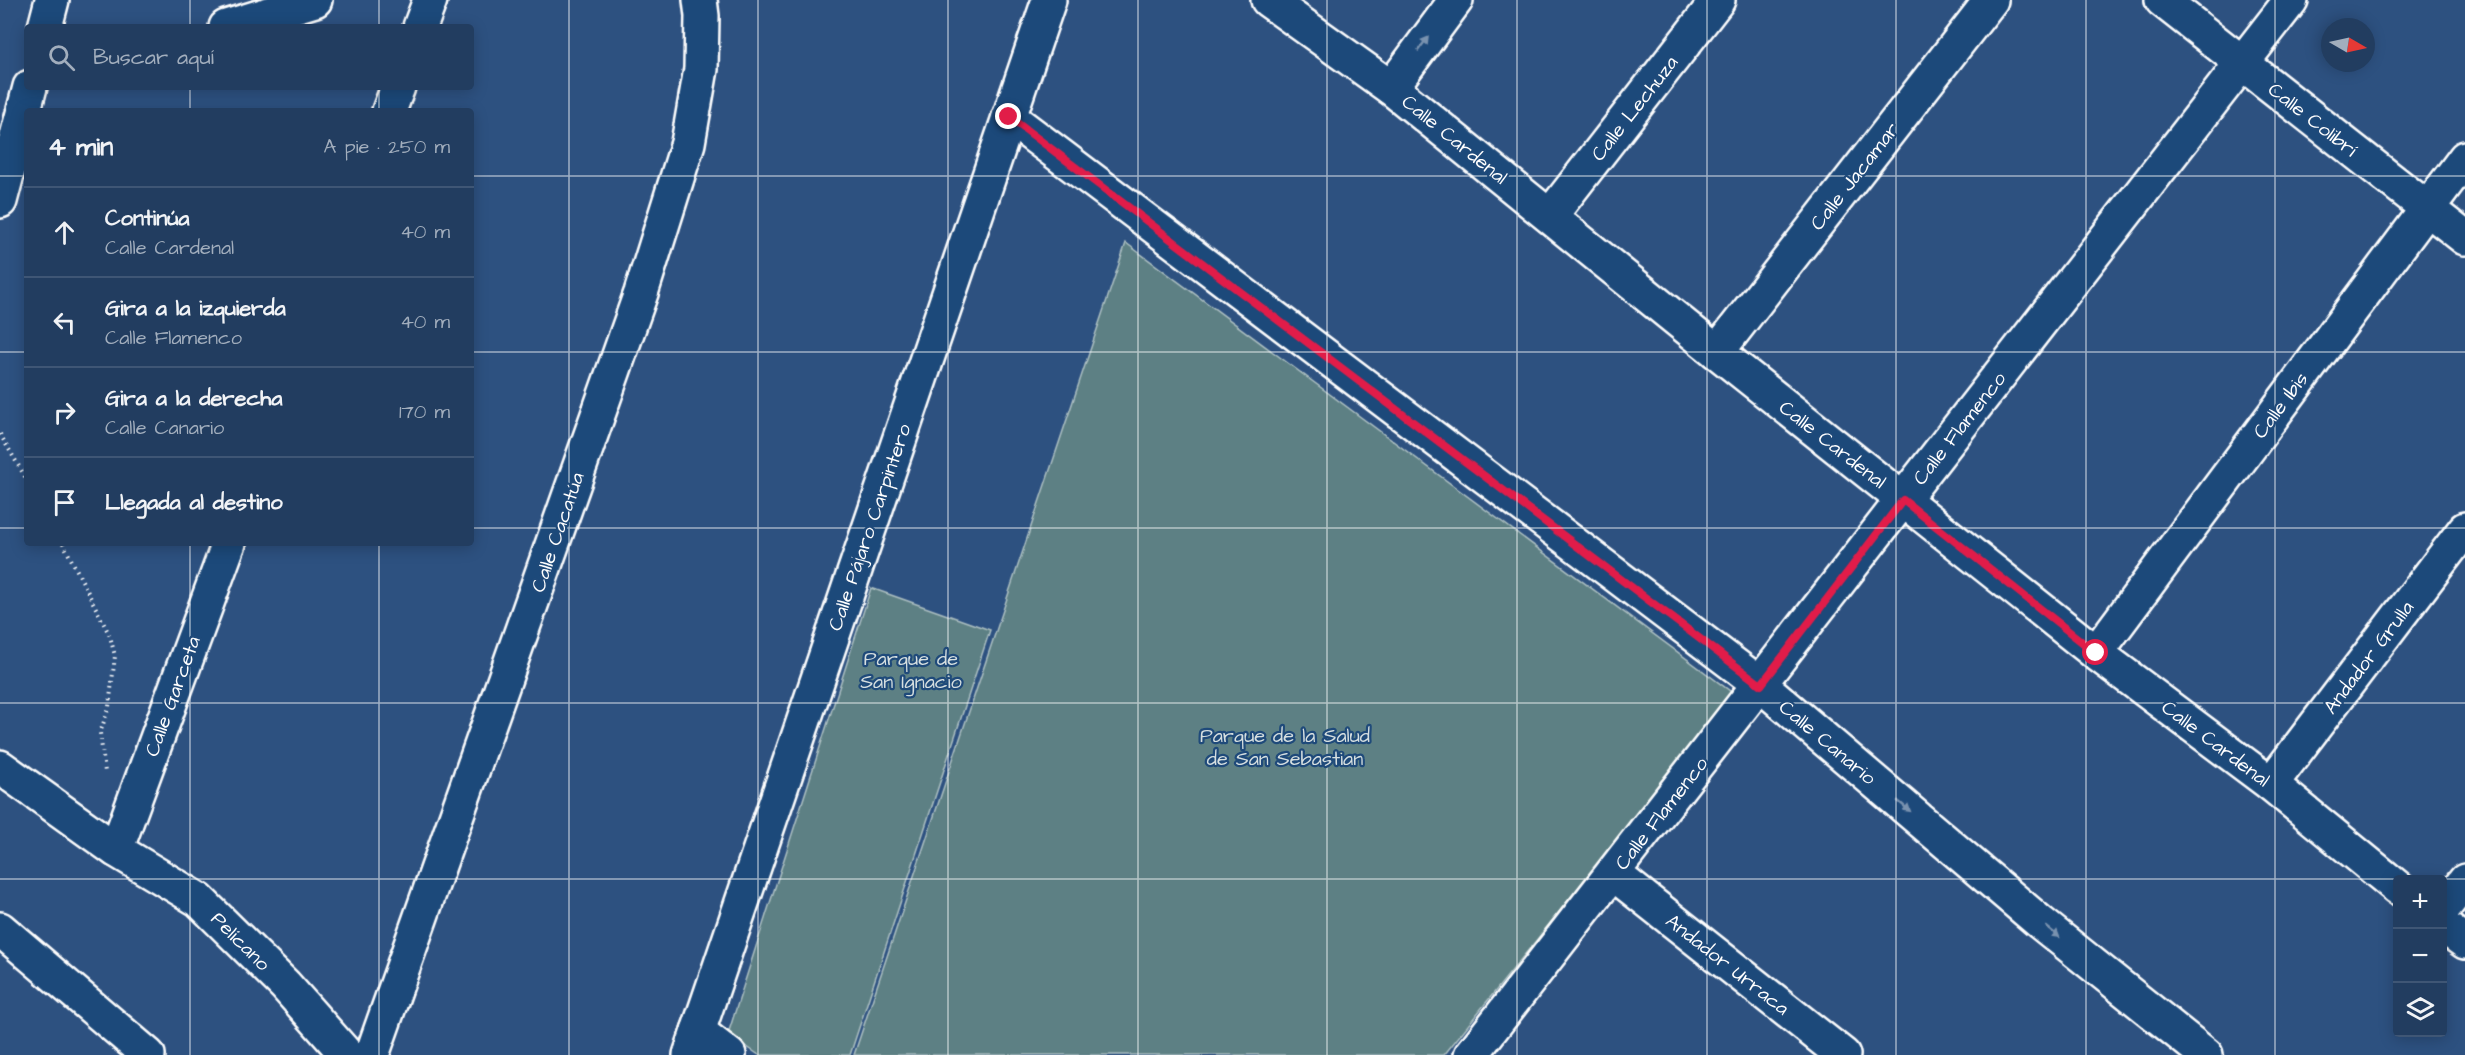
<!DOCTYPE html>
<html lang="es">
<head>
<meta charset="utf-8">
<style>
	body { margin:0; font-family:"Architects Daughter",sans-serif; background:#2a4466; color:#f1f3f6 }
	.controls { position:absolute; right:18px; bottom:18px; display:grid; overflow:hidden; border-radius:6px; box-shadow:0 3px 15px #0003 }
	.controls button { width:54px; height:54px; display:grid; place-items:center; padding:0; border:0; border-bottom:2px solid #3f5675; background:#223d60; color:#f1f3f6; font:30px sans-serif }
	.compass { position:absolute; left:2321px; top:18px; width:54px; height:54px; border-radius:50%; background:#223d60; box-shadow:0 3px 15px #0003; rotate:99deg }
	.stop { position:absolute; width:18px; height:18px; margin:-14px; border:4px solid #e11d48; border-radius:50%; background:#fff }
	.stop.end { background:#e11d48; border-color:#fff; box-shadow:0 2px 6px #0008 }
	.list { margin:0; padding:0; list-style:none }
	h2 { display:flex; justify-content:space-between; align-items:center; height:78px; margin:0; padding:0 24px; font-size:26px }
	h2 small { font-size:20px; font-weight:400; color:#a2aebd }
	.list li { display:grid; grid-template-columns:39px 1fr auto; gap:18px; align-items:center; box-sizing:border-box; height:90px; padding:0 24px; border-top:2px solid #3f5675 }
	.list b { display:block; font-size:22px; white-space:nowrap }
	.list p { margin:0; font-size:20px; white-space:nowrap; color:#a2aebd }
	.list em { font-size:20px; font-style:normal; color:#a2aebd }
	.icon { flex:none; width:33px; height:33px; fill:none; stroke:currentColor; stroke-width:2; stroke-linecap:round; stroke-linejoin:round }
	.map { position:relative; flex:none; width:2465px; height:1055px; overflow:hidden }
	.search { position:absolute; background:#223d60; box-shadow:0 3px 15px #0003; left:24px; top:24px; width:450px; height:66px; display:flex; align-items:center; gap:15px; box-sizing:border-box; padding:0 21px; border-radius:6px; color:#a2aebd; font-size:22px }
	.panel { position:absolute; background:#223d60; box-shadow:0 3px 15px #0003; left:24px; top:108px; width:450px; height:438px; border-radius:6px }
	.map>svg:first-child { display:block }
	.green { fill:#5d8084; stroke:#aec0c2; stroke-width:1.5 }
	.lines { fill:none; stroke-linecap:round; stroke-linejoin:round }
	.minor-casing { stroke:#fff; stroke-width:38 }
	.path { stroke:#fff; stroke-width:4; stroke-dasharray:1.5 4.5; stroke-linecap:butt }
	.minor { stroke:#1f4a7a; stroke-width:33 }
	.oneway { fill:#7992af }
	.route { stroke:#e11d48; stroke-width:8 }
	.grid { fill:none; stroke:#fff; stroke-width:1.5; stroke-opacity:0.55 }
	.labels { text-anchor:middle; stroke-width:4.5; stroke-linejoin:round; paint-order:stroke }
	.street-label { font-size:20px; fill:#fff; stroke:#1f4a7a }
	.park-label { font-size:20px; fill:#d6dfe0; stroke:#1f4a7a }
</style>
</head>
<body>
<div class="map">
<svg width="2465" height="1055" viewBox="0 0 2465 1055">
	<rect width="100%" height="100%" fill="#2d5180"/>
	<filter id="ink" filterUnits="userSpaceOnUse"><feTurbulence type="fractalNoise" baseFrequency=".0167" numOctaves="2"/><feDisplacementMap in="SourceGraphic" scale="12" xChannelSelector="R" yChannelSelector="G"/><feConvolveMatrix kernelMatrix="1 2 1 2 8 2 1 2 1" color-interpolation-filters="sRGB"/></filter>
	<g filter="url(#ink)">
		<g class="green">
			<path d="M1126,243l608,451 -290,361h-590z"/>
			<path d="M871,588l119,42 -140,425h-91l-31,-21z"/>
		</g>
		<g class="lines">
			<defs>
				<g id="minor">
					<path d="M1268,0l123,88 326,264 379,301 175,131 127,104"/>
					<path d="M2162,0l303,238"/>
					<path d="M45,27l7,-27"/>
					<path d="M226,27l89,-27"/>
					<path d="M420,27l10,-27"/>
					<path d="M1391,88l65,-88"/>
					<path d="M389,111l9,-24"/>
					<path d="M1009,117l752,568 280,238 165,132"/>
					<path d="M0,201l30,-114"/>
					<path d="M1550,216l168,-216"/>
					<path d="M1717,352l274,-352"/>
					<path d="M2096,653l369,-495"/>
					<path d="M0,767l116,83 83,50 86,85 62,70"/>
					<path d="M2271,784l194,-255"/>
					<path d="M116,850l113,-307"/>
					<path d="M1614,874l229,181"/>
					<path d="M2442,910l23,-29"/>
					<path d="M2442,925l23,17"/>
					<path d="M0,929l148,126"/>
					<path d="M698,1031l31,24"/>
					<path d="M372,1055l269,-762 47,-150 13,-74 1,-53 -2,-16"/>
					<path d="M690,1055l359,-1055"/>
					<path d="M1471,1055l820,-1055"/>
				</g>
			</defs>
			<use href="#minor" class="minor-casing"/>
			<g class="path">
				<path d="M0,434l27,46"/>
				<path d="M63,543l47,93 5,20 -6,51 -9,26 5,39"/>
			</g>
			<use href="#minor" class="minor"/>
		</g>
		<defs><path id="oneway-solid" d="M-6-.8H1V-3.2L6.5 0L1 3.2V.8H-6Z" transform="scale(1.5)"/></defs>
		<g class="oneway">
			<use href="#oneway-solid" transform="translate(1423 44) rotate(-53)"/>
			<use href="#oneway-solid" transform="translate(1904 806) rotate(40)"/>
			<use href="#oneway-solid" transform="translate(2053 932) rotate(39)"/>
		</g>
	</g>
	<g class="lines" filter="url(#ink)">
		<path class="route" d="M1009,117l752,568 142,-185 193,153"/>
	</g>
	<path class="grid" d="M190,0v27M379,0v27M569,0v1055M758,0v1055M948,0v1055M1138,0v1055M1327,0v1055M1517,0v1055M1707,0v1055M1896,0v1055M2086,0v1055M2275,0v1055M190,87v24M379,87v24M0,176h27M471,176h1994M0,352h27M471,352h1994M0,528h27M471,528h1994M190,543v512M379,543v512M0,703h2465M0,879h2465"/>
	<g class="labels">
		<g class="street-label">
			<text transform="translate(1634 108) rotate(-52)" y="7">Calle Lechuza</text>
			<text transform="translate(2313 119) rotate(38)" y="7">Calle Colibrí</text>
			<text transform="translate(1455 139) rotate(39)" y="7">Calle Cardenal</text>
			<text transform="translate(1854 176) rotate(-52)" y="7">Calle Jacamar</text>
			<text transform="translate(2280 405) rotate(-53)" y="7">Calle Ibis</text>
			<text transform="translate(1959 428) rotate(-52)" y="7">Calle Flamenco</text>
			<text transform="translate(1833 444) rotate(38)" y="7">Calle Cardenal</text>
			<text transform="translate(869 527) rotate(-71)" y="7">Calle Pájaro Carpintero</text>
			<text transform="translate(557 532) rotate(-71)" y="7">Calle Cacatúa</text>
			<text transform="translate(2368 657) rotate(-53)" y="7">Andador Grulla</text>
			<text transform="translate(172 696) rotate(-70)" y="7">Calle Garceta</text>
			<text transform="translate(1828 742) rotate(40)" y="7">Calle Canario</text>
			<text transform="translate(2216 743) rotate(37)" y="7">Calle Cardenal</text>
			<text transform="translate(1661 813) rotate(-52)" y="7">Calle Flamenco</text>
			<text transform="translate(241 941) rotate(45)" y="7">Pelícano</text>
			<text transform="translate(1728 964) rotate(38)" y="7">Andador Urraca</text>
		</g>
		<g class="park-label">
			<text x="911" y="665">Parque de<tspan x="911" dy="23">San Ignacio</tspan></text>
			<text x="1285" y="742">Parque de la Salud<tspan x="1285" dy="23">de San Sebastian</tspan></text>
		</g>
	</g>
</svg>
<div class="controls">
<button>+</button>
<button>−</button>
<button><svg class="icon" aria-label="layers" viewBox="0 0 24 24"><path d="M12 4l9 5-9 5-9-5zM3 14l9 5 9-5"/></svg></button>
</div>
<svg class="compass" viewBox="-18 -18 36 36"><path d="M0-13l5 13h-10z" fill="#e53935"/><path d="M0 13l5-13h-10z" fill="#a2aebd"/></svg>
<div class="stop" style="left:2096px;top:653px"></div>
<div class="stop end" style="left:1009px;top:117px"></div>
<div class="search"><svg class="icon" aria-label="search" viewBox="0 0 24 24"><circle cx="10" cy="10" r="6"/><path d="M15 15l6 6"/></svg>Buscar aquí</div>
<section class="panel">
<h2>4 min<small>A pie · 250 m</small></h2>
<ul class="list">
<li><svg class="icon" aria-label="ahead" viewBox="0 0 24 24"><path d="M12 20V5M6 11l6-6 6 6"/></svg><div><b>Continúa</b><p>Calle Cardenal</p></div><em>40 m</em></li>
<li><svg class="icon" aria-label="left" viewBox="0 0 24 24"><path d="M17 20v-9H6M10 6l-5 5 5 5"/></svg><div><b>Gira a la izquierda</b><p>Calle Flamenco</p></div><em>40 m</em></li>
<li><svg class="icon" aria-label="right" viewBox="0 0 24 24"><path d="M7 20v-9h11M14 6l5 5-5 5"/></svg><div><b>Gira a la derecha</b><p>Calle Canario</p></div><em>170 m</em></li>
<li><svg class="icon" aria-label="arrive" viewBox="0 0 24 24"><path d="M6 21V4h12l-3 4 3 4H6"/></svg><div><b>Llegada al destino</b></div></li>
</ul>
</section>
</div>
</body>
</html>
